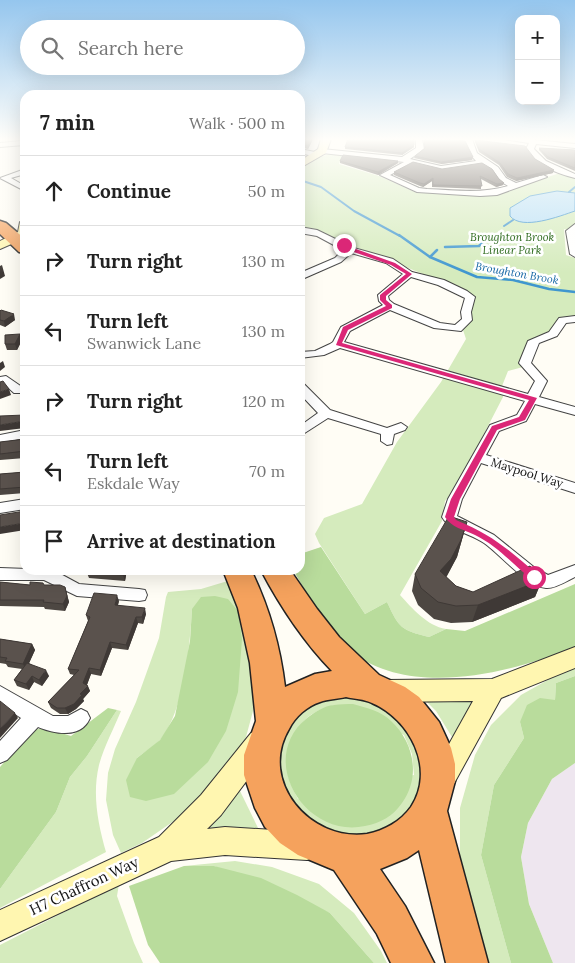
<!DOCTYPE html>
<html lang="en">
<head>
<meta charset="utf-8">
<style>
	body { margin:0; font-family:Lora,serif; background:#f2f2f2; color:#222 }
	.controls { position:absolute; right:15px; top:15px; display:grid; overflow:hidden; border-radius:10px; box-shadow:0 5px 20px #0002 }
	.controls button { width:45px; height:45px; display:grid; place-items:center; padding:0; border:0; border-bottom:1px solid #e0e0e0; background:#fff; color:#222; font:25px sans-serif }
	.stop { position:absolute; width:15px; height:15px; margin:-11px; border:4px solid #db2777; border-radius:50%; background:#fff }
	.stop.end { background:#db2777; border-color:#fff; box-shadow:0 1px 5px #0008 }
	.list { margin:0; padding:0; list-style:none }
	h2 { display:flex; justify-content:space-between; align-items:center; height:65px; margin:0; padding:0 20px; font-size:21px }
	h2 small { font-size:16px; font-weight:400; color:#767676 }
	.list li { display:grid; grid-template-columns:32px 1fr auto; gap:15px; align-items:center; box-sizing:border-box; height:70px; padding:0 20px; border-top:1px solid #e0e0e0 }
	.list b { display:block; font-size:19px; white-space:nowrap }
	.list p { margin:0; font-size:16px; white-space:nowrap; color:#767676 }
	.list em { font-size:16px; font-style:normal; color:#767676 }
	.icon { flex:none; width:28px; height:28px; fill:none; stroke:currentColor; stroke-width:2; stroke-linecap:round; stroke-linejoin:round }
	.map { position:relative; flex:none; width:575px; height:963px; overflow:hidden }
	.search { position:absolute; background:#fff; box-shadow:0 5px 20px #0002; left:20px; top:20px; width:285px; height:55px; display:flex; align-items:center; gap:12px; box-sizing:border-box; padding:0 18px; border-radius:28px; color:#767676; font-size:19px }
	.panel { position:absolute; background:#fff; box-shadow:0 5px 20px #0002; left:20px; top:90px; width:285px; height:485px; border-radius:15px }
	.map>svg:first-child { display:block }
	.industrial { fill:#eee6ef }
	.green { fill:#d5ebbd; fill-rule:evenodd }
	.forest { fill:#b9dc9c }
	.water { fill:#b9e0f7; stroke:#3f96cf }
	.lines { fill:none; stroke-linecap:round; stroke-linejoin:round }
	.stream-far1 { stroke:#3f96cf; stroke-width:2 }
	.stream { stroke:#3f96cf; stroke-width:2.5 }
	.street-casing { stroke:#444; stroke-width:2 }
	.secondary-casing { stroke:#333; stroke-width:2 }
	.highway-casing { stroke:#222; stroke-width:3 }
	.street { fill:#fff; fill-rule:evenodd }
	.secondary { fill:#fff6b0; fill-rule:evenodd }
	.highway { fill:#f5a25d; fill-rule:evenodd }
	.wall { fill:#4d4742 }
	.shaded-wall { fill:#3f3936 }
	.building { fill:#5a524d; stroke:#3f3936 }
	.route { fill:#db2777 }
	.labels { text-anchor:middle; stroke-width:5; stroke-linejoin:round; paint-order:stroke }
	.far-park-label { font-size:11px; font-style:italic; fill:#2f6b1f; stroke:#fff }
	.far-water-label { font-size:11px; font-style:italic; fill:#1768a6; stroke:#fff }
	.street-label { font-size:12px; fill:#111; stroke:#fff }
	.near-street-label { font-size:15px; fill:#111; stroke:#fff }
</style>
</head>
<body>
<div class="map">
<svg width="575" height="963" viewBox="0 0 575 963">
	<rect width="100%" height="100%" fill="#fffdf5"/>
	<path class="industrial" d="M575,763v200h-22l-24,-59 -8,-47 7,-34 24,-44z"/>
	<g class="green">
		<path d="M329,154l13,2 -3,8 40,12 36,16 67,4 14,-2 64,-21 15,5v48l-8,4 -3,-1 2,26 9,3v58l-14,1 -14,17 -17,7 -7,26 -15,4 -6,15 1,11 -47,91 -11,13 -3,20 -42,74c12,13 27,31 46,34l-17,8c-28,-7 -30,-9 -42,-35l-22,12 -46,-71 -4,-9 9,-16 38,-14 35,-62 44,-60 25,-43 -3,-9 6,-8 -1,-9 6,-15 -11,-8 -152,-61 -11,-1v-59l20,-12z"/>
		<path d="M231,580l4,7 22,109 -11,41 -15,27 -47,50 -42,29 -21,10 -8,-18 -7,-35 2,-27 7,-24 21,-47 23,-64 7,-41 2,-5 33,-3zM192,609l16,153 -71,-4c7,-6 18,-12 24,-19 23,-29 29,-93 31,-130z"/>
		<path d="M575,668v8l-19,7 -1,17 -35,22 4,16 -30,47 -13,70 30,108h-28l-23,-98v-57l15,-53 16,-30 30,-30 32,-18z"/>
		<path d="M484,692l-32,45 -16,-26 -10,-10z"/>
		<path d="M353,695l22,5 37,28 16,43 -14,45 -41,26 -72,-20 -25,-42 5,-45 13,-18 17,-13 20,-7zM334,705l70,30 8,19 2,21 -116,24c-13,-26 -15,-33 -4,-60 9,-23 17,-26 40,-34z"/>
		<path d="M117,710l4,1c-7,17 -17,36 -22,54 -7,30 -1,59 7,87l-106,56v-19l56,-77 14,-35 17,-21z"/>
		<path d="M240,791l19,39 -58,2z"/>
		<path d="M235,861l37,6 47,17 35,29 27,38 6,12h-13l-44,-50 -116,-47h-30z"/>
		<path d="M119,884l-2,12 17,47 9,20h-143v-18z"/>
	</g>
	<g class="forest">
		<path d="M321,547l44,67 22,-12c12,26 14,28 42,35l17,-8 19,2 110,-47v63c-64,26 -162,51 -222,6 -25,-19 -44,-57 -60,-83h7v-16z"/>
		<path d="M215,596l13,3 10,12 4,28 -4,53 -12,39 -18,31 -34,32 -28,7 -16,-4 -4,-17 11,-22 23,-18 15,-24 15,-75 2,-32 9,-12z"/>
		<path d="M575,676v87l-23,16 -24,44 -7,34 8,47 24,59h-42l-30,-108 13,-70 30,-47 -4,-16 7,-17 13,-7 15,2 1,-17z"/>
		<path d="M353,704c14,4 28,7 38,17 23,21 30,56 11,82 -9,13 -21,20 -37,23 -60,13 -109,-67 -58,-108 8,-6 17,-12 27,-13 6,-1 13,-1 19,-1z"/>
		<path d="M108,708l9,2 -30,46 -17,21 -14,35 -56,77v-122l33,-37 12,-2 26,8z"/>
		<path d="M184,866h30l47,12 36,17 33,18 44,50h-214l-12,-18 -19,-59z"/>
	</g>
	<path class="water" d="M557,191l18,2v18c-15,5 -53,20 -65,5v-8l20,-12z"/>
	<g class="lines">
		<g class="stream-far1">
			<path d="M300,180l21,7 33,24 46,25"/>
			<path d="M569,192l6,-5"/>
			<path d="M504,226l9,-6"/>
			<path d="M489,236l2,-2"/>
		</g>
		<g class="stream">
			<path d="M399,235l31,22 47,20 36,3 36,9 26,3"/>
			<path d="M445,247l34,-1 11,-11"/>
			<path d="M430,257l7,-7"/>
		</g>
		<defs>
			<g id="street">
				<path d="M416,139h6l2,10 -14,10 31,7 35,-5 -6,-7 -4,-12 -20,-1 -4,-2h30l5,14 21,14 8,11 10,5 27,-8 4,2 -50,18 -17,1 -63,-4 -37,-17 24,-13 -82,-9 -4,-2 4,-2 80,8 14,-9zM412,163l29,7 41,-6 11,6 7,11 8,5c-26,8 -53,4 -81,3l-8,-1 -29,-13z"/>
				<path d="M504,139h21l50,5v4l-39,-4 -2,5 12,12 29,13v4c-19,-5 -38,-12 -49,-29l3,-6z"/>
				<path d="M21,141h3v4l-24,2v-4z"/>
				<path d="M300,149l20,4 1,2 -4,2 -17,-4z"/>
				<path d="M25,169v5l-14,4 14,8v5l-25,-13z"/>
				<path d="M575,224v33l-5,-3 -4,-23z"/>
				<path d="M300,227l17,3 37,18 39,11 19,13 32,8 23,11 8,6 -4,15 1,8 -11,11 -27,-3 -44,-18 -40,21 -6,11 184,52 7,-13 -16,-18 9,-22 21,-9 10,-14 16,-2v6l-9,1 -9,13 -18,7 -8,20 16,18 -8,16 36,10v8l-40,-11 -9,17 -27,10 -13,24 89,28v10l-94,-30 -19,36 -5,17 37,19 41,33 13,7 27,-10v12c-8,4 -21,12 -29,11 -20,-2 -46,-34 -62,-45 -14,-10 -33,-11 -42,-26l6,-18 42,-74 27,-10 8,-14 -185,-53 -16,7 -24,3v-6l15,-1 15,-7 3,-2 8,-15 42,-22 -4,-4 -1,-6 25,-21 -17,-11 -35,-10 -10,9 -41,18v-7l35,-15 8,-8 -26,-14 -17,-3zM411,277l27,8 27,13 -4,14 1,7 -7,6 -15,-2 -46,-19 -5,-4 -1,-4z"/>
				<path d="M6,376l16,11 2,3 -2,3h-8l-10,-9 -4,1v-8z"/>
				<path d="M300,383l4,1 26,26 57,18 14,-5 6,4 -2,3 -11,4 -2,10 -5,1 -6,-4v-7l-53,-16 -28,18v-10l18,-13 -18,-19z"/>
				<path d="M25,430v8l-25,5v-8z"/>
				<path d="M25,499v10l-25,4v-10z"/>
				<path d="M0,568l56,2 -1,1 24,13 60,5 6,1 2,5 -2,5 -6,1 -62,-5 -33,-16h-44z"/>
				<path d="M0,686l53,30h15l13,-7 6,3 3,6c-9,21 -35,16 -52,9l-31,33 -7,3v-22l21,-23 -21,-14z"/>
			</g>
			<g id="secondary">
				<path d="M321,139h10l-5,14 -26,15v-7l18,-12z"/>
				<path d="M20,222h5v16l-25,11v-8l18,-9z"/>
				<path d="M575,647v21l-74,30 -50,91 -9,4 -9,-4 -4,-9 44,-79 -88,1 -9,-3 -3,-8 3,-8 9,-3 107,-1z"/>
				<path d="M260,730l9,3 4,9 -4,9 -48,64 -14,14 18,-2 82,5 10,4 4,10 -4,10 -10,4 -82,-5 -54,6 -171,80v-31l159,-73 42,-42 50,-62z"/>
			</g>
			<g id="highway">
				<path d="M0,221l6,2 19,16v14l-6,-1 -19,-18z"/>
				<path d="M223,570h28c18,37 29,75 34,117l30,-13 17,-3c-29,-30 -52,-65 -71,-101h29l27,39 22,28 40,38 26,12 14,10 20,25 12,26 4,16v17l-8,30 41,152h-42l-27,-113 -12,8 -27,11 25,37 29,57h-43l-14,-29 -43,-64 -36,-15 -18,-12 -15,-16 -10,-19 -11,-33v-20l12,-34 -6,-58 -12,-55zM346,697c8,2 18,2 26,6 38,16 64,66 39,104 -10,14 -27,24 -44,27 -57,8 -109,-53 -78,-105 6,-12 18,-23 31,-27 8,-3 17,-3 26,-5z"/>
			</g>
		</defs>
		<use href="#street" class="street-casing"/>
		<use href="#secondary" class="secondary-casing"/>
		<use href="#highway" class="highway-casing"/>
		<use href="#street" class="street"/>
		<use href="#secondary" class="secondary"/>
		<use href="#highway" class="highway"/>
	</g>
	<g class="wall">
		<path d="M300,139h13l-5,10 -8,-2z"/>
		<path d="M424,139h17l32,18 -1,3 -31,4 -27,-6 1,-2 10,-8z"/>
		<path d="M475,140l60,19 18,14 -37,8 -9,-4 -8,-12 -20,-13 -4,-10z"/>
		<path d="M345,147h69l-12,8 -57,-6z"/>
		<path d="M539,148l36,2v21l-28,-12 -8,-9z"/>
		<path d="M340,161l58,2 -20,12 -38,-12z"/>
		<path d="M442,169l57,10 5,4 -1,2 -7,2 -15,-8v10l-49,-2v-6l-9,6 -3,-1 -26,-11v-3z"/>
		<path d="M0,311l15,9 -10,7 -5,-2z"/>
		<path d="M20,334l2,6 -5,10h-10l-2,-6z"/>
		<path d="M25,439v19l-25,2v-18z"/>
		<path d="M25,472v21l-25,2v-21z"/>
		<path d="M467,522l-10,35 -11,20 10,9 17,6 69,-12 -7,17 -63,25 -21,1 -17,-4 -16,-14 -6,-14 3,-17z"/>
		<path d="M70,570h57l-2,11 -36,-3 -2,-5 -17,-1z"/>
		<path d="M0,582l30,3h14l21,2 4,15 -4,9 -20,-2 -1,-2 -44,-1z"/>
		<path d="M119,601l-1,4 28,9 -3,10 -5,-1 -10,27 -16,-2 -11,28 -10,-2 -4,11 3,6 -7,8 1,2 -8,8 -8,5h-8l-9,-6 -3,-6 26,-27 -4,-1 -2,-5 20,-48 -2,-6z"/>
		<path d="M0,639l32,5 3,6 -6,13 20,13 -7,10 -8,-4 -5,8 -12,-4 -3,-6 8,-11 -14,-2 -2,-3 -6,-1z"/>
	</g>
	<g class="shaded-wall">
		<path d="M312,139h1l-5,10v-3z"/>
		<path d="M414,145v2l-12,8v-2z"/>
		<path d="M473,157l-1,3 -31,4v-2z"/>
		<path d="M398,161v2l-20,12v-3z"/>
		<path d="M554,170l-1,3 -37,8 1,-3z"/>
		<path d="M433,178l-1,3 -9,6 1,-3z"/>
		<path d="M504,183l-1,2 -7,2 1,-3z"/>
		<path d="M2,265l3,11 -5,3v-13z"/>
		<path d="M14,314l1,6 -10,7 -1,-6z"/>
		<path d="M20,334l2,6 -5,10 -2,-6z"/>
		<path d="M3,361l2,6 -5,4v-8z"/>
		<path d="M9,389l2,6 -11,4v-7z"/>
		<path d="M25,421v7l-25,3v-6z"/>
		<path d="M467,522l-10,35 -10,19 -11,13 4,-18z"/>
		<path d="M25,523v7l-25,4v-7z"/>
		<path d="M124,570h3l-2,11 -2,-6z"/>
		<path d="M542,580l-7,17 -63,25 6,-17z"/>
		<path d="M65,587l4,15 -4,9 -2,-7z"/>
		<path d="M117,595l2,6 -3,10 -1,-6z"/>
		<path d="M145,608l1,6 -3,10 -1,-7z"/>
		<path d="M136,617l2,6 -10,27 -2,-5z"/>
		<path d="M110,642l2,6 -11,28 -1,-6z"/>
		<path d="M32,644l3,6 -9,20 -3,-6z"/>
		<path d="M89,668l2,6 -5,13 2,-1 2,5 -7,8 1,2 -8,8 -8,5 -3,-6 18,-25z"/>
		<path d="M46,670l3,6 -7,10 -3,-6z"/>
		<path d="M32,676l2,6 -5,8 -3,-6z"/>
		<path d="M15,713l3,5 -18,20v-9z"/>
	</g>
	<g class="building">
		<path d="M300,139h12l-4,7 -8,-2z"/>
		<path d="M348,139h66v6l-12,8 -57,-6z"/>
		<path d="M424,139h17l24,2 8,16 -32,5 -26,-6 10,-8z"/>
		<path d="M475,140l50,6 10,13 19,11 -37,8 -9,-4 -8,-11 -21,-14z"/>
		<path d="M539,148l36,2v18l-27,-11z"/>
		<path d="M343,155l55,6 -20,11 -38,-11z"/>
		<path d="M413,162l29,7 40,-6 10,6 7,10 5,4 -7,1 -17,-8 2,10 -49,-1v-7l-9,6 -4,-1 -26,-11z"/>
		<path d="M1,310l13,4 -10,7 -4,-1v-9z"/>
		<path d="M20,334l-5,10h-10v-9z"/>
		<path d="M3,381l6,8 -9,3v-10z"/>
		<path d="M25,415v6l-25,4v-9z"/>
		<path d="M25,439v12l-25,3v-12z"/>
		<path d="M25,472v15l-25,2v-15z"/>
		<path d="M25,511v12l-25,4v-12z"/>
		<path d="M449,516l18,6 -6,18 -10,19 -11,12 16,15 17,6 57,-26 12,14 -64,25 -22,1 -18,-4 -17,-14 -6,-14z"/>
		<path d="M88,570h36l-1,5 -36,-3z"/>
		<path d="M0,582l30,3v-3l13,1 1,2h16l5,2 2,9 -4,8 -20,-2 1,-2h-44z"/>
		<path d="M94,593l23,2 -2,10 30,3 -3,9h-6l-10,28 -16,-3 -10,28 -11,-2 -6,15 5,3 -8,8 2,1 -8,9 -9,4h-8l-9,-6 31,-32 -11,-1 22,-52 -4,-2z"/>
		<path d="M0,639l32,5 -9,20 -18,-3 2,-3 -7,-1z"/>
		<path d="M27,663l19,7 -7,10 -7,-4 -6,8 -12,-4z"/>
		<path d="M0,701l15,12 -15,16z"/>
	</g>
	<linearGradient id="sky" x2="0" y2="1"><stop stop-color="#95c6ee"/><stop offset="0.51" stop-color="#fffefa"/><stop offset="1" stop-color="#fffefa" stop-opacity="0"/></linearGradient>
	<rect width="575" height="273" fill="url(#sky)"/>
	<path class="route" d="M342,244l53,19 17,11 -26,22v4l6,5v3l-44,22 -6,13 195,55 -12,22 -28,10 -37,69 -6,18 2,3c36,15 52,29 81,54v5h-6c-18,-15 -35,-34 -56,-44 -12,-6 -23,-7 -30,-18l6,-18 41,-73 27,-9 10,-17 -193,-55 7,-18 43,-21 -6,-6v-5l26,-21 -15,-9 -43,-15 -6,-4z"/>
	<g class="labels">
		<g class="far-park-label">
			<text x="512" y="241">Broughton Brook<tspan x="512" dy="13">Linear Park</tspan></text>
		</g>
		<g class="far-water-label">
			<text transform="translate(517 273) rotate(10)" y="4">Broughton Brook</text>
		</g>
		<g class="street-label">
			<text transform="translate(527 473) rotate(17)" y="4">Maypool Way</text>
		</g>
		<g class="near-street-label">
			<text transform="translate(84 886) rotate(-25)" y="5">H7 Chaffron Way</text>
		</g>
	</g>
</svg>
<div class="controls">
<button>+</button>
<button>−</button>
</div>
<div class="stop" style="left:534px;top:577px"></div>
<div class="stop end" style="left:344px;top:245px"></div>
<div class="search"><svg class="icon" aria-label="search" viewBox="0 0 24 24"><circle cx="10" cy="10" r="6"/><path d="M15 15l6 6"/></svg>Search here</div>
<section class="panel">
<h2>7 min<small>Walk · 500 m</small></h2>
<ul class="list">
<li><svg class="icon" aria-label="ahead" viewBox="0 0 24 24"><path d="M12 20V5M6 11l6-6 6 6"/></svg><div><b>Continue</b></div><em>50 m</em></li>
<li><svg class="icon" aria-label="right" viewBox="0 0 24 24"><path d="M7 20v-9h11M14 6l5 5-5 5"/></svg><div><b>Turn right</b></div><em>130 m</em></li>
<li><svg class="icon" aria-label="left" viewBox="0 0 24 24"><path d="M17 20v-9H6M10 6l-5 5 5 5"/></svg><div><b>Turn left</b><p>Swanwick Lane</p></div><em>130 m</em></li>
<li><svg class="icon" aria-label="right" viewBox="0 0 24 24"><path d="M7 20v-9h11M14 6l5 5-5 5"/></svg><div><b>Turn right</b></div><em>120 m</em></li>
<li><svg class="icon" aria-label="left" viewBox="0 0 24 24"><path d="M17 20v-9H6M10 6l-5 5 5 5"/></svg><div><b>Turn left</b><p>Eskdale Way</p></div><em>70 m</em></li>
<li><svg class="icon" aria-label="arrive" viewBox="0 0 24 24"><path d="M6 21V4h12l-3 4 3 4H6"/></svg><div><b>Arrive at destination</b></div></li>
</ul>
</section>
</div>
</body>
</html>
